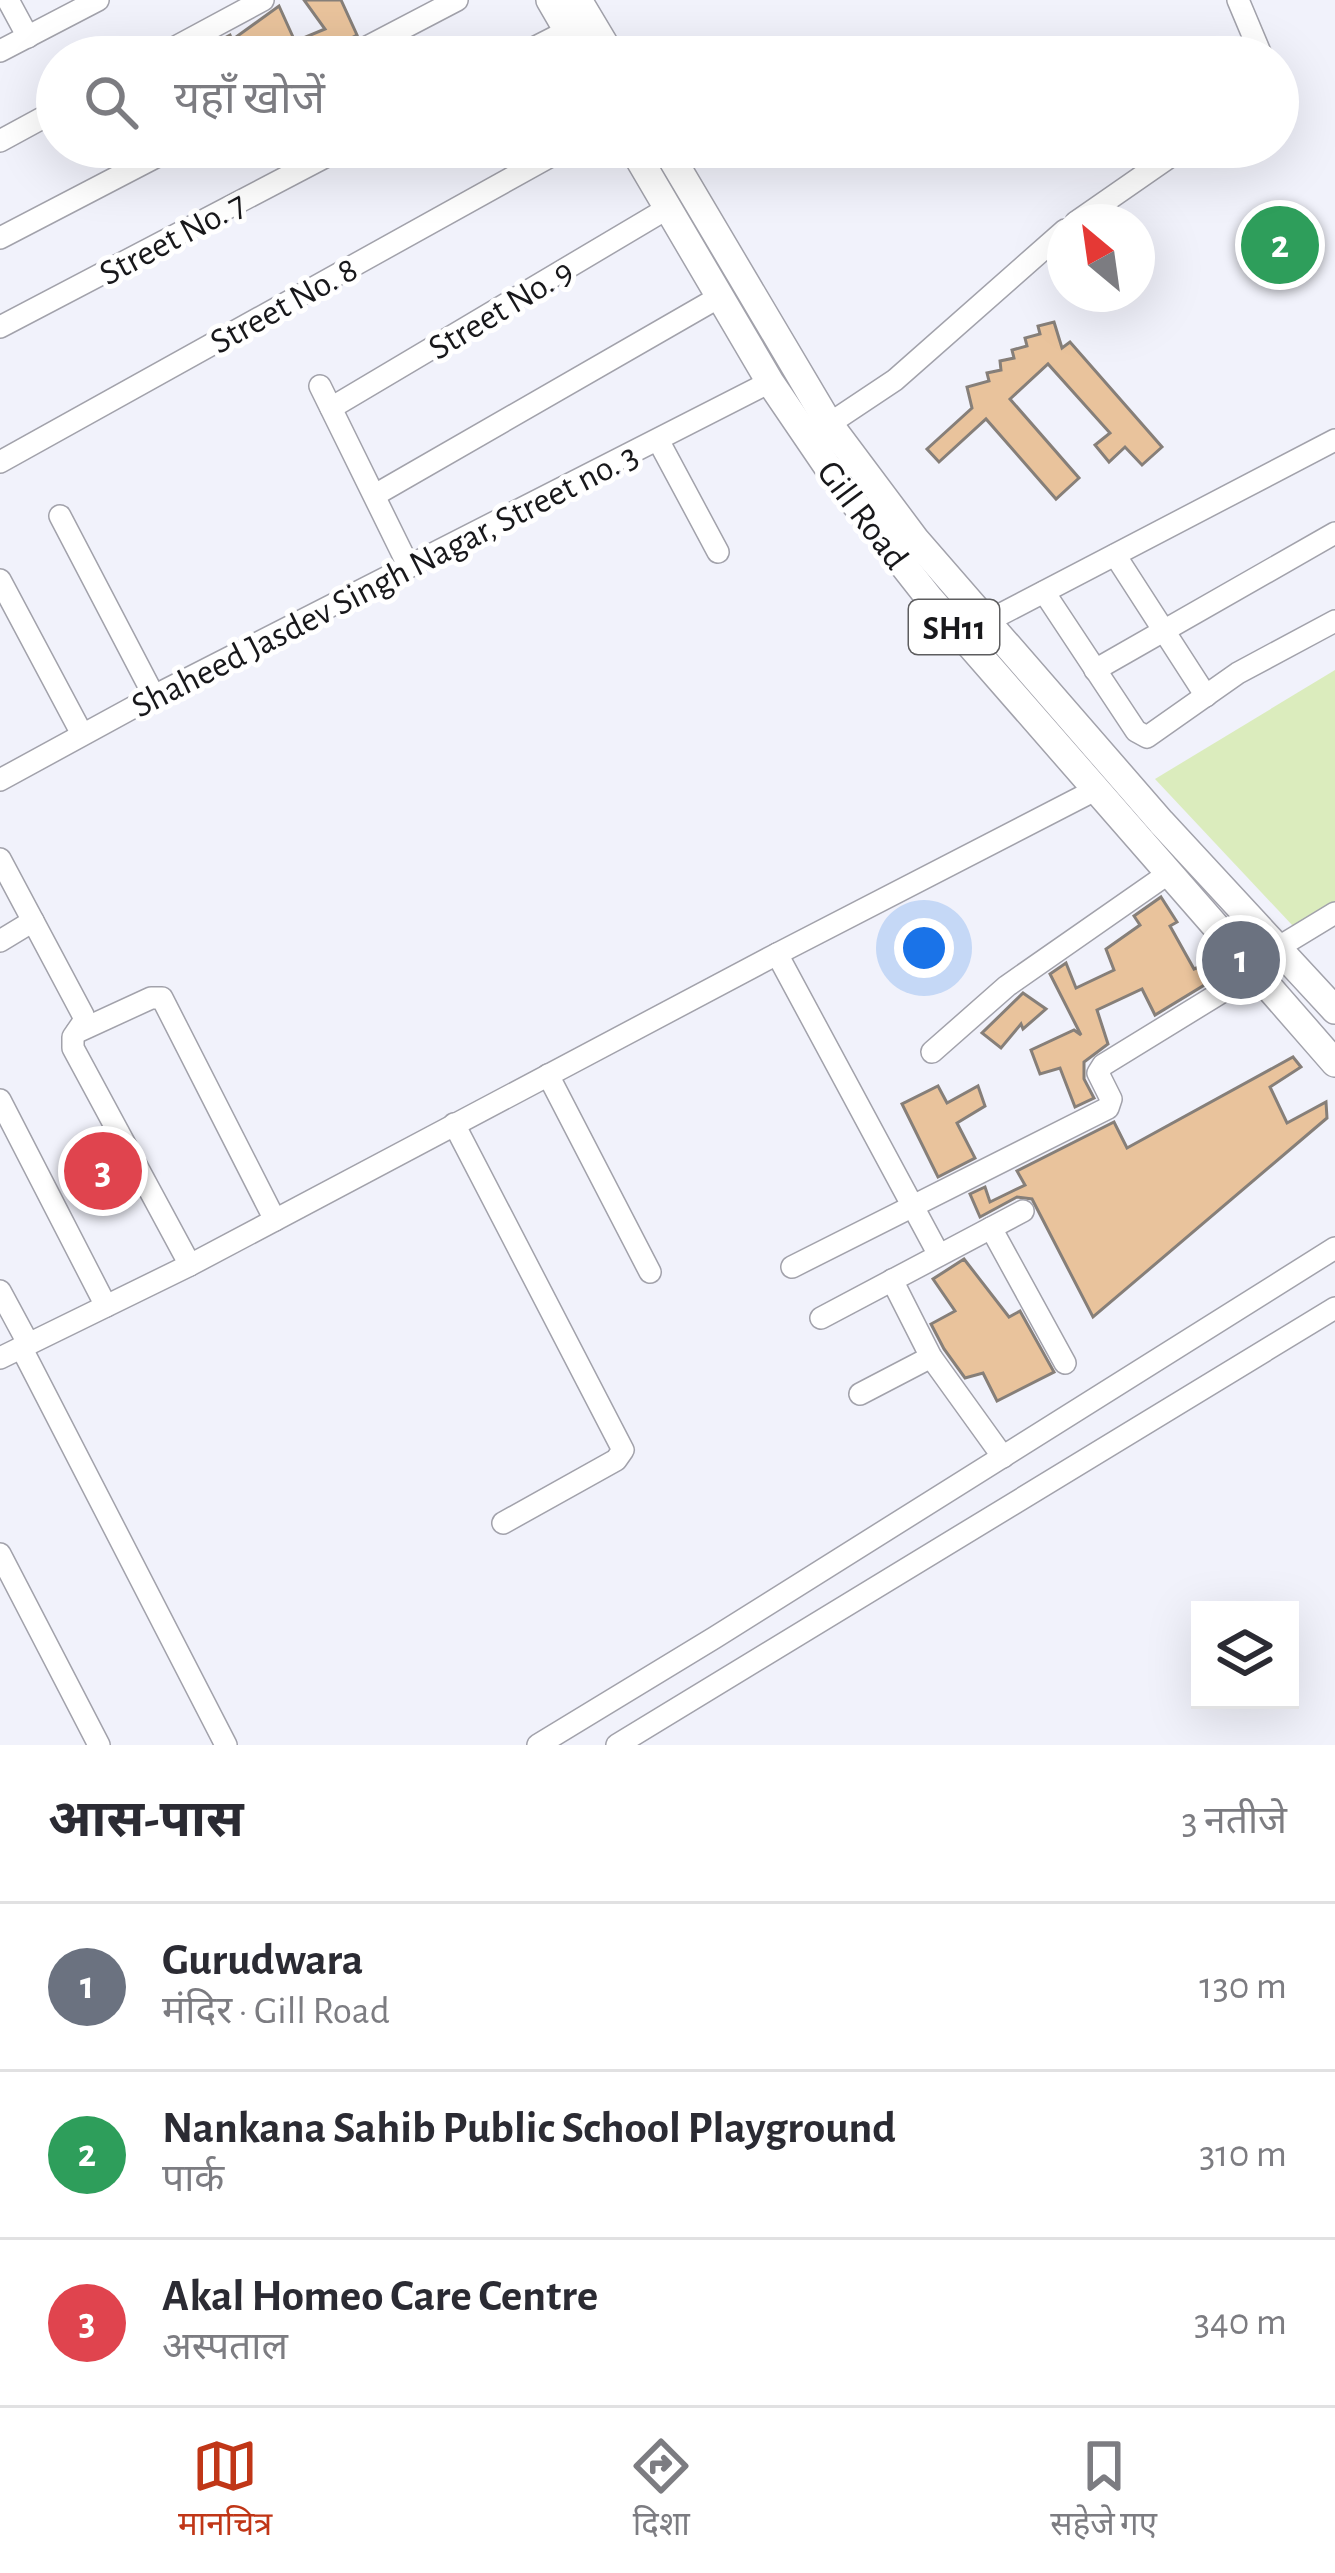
<!DOCTYPE html>
<html lang="hi">
<head>
<meta charset="utf-8">
<style>
	body { margin:0; font-family:"Alegreya Sans","Noto Sans Devanagari",sans-serif; background:#f2f2f3; color:#2b2b33 }
	.controls { position:absolute; right:36px; bottom:36px; display:grid; overflow:hidden; border-radius:0px; box-shadow:0 12px 48px #0002 }
	.controls button { width:108px; height:108px; display:grid; place-items:center; padding:0; border:0; border-bottom:3px solid #e1e1e2; background:#fff; color:#2b2b33; font:60px sans-serif }
	.compass { position:absolute; left:1047px; top:204px; width:108px; height:108px; border-radius:50%; background:#fff; box-shadow:0 12px 48px #0002; rotate:331deg }
	.you { position:absolute; left:924px; top:948px; width:42px; height:42px; margin:-30px; border:9px solid #fff; border-radius:50%; background:#1a73e8; box-shadow:0 0 0 18px #1a73e833 }
	.badge { display:grid; place-items:center; width:78px; height:78px; border-radius:50%; background:#c03617; color:#fff; font-size:39px; font-weight:700 }
	.pin { position:absolute; translate:-50% -50%; border:6px solid #fff; box-shadow:0 3px 12px #0006 }
	.list { margin:0; padding:0; list-style:none }
	h2 { display:flex; justify-content:space-between; align-items:center; height:156px; margin:0; padding:0 48px; font-size:51px }
	h2 small { font-size:39px; font-weight:400; color:#7c7c81 }
	.list li { display:grid; grid-template-columns:78px 1fr auto; gap:36px; align-items:center; box-sizing:border-box; height:168px; padding:0 48px; border-top:3px solid #e1e1e2 }
	.list b { display:block; font-size:45px; white-space:nowrap }
	.list p { margin:0; font-size:39px; white-space:nowrap; color:#7c7c81 }
	.list em { font-size:39px; font-style:normal; color:#7c7c81 }
	.icon { flex:none; width:66px; height:66px; fill:none; stroke:currentColor; stroke-width:2; stroke-linecap:round; stroke-linejoin:round }
	.map { position:relative; flex:none; width:1335px; height:1745px; overflow:hidden }
	.search { position:absolute; background:#fff; box-shadow:0 12px 48px #0002; left:36px; right:36px; top:36px; height:132px; display:flex; align-items:center; gap:30px; box-sizing:border-box; padding:0 42px; border-radius:66px; color:#7c7c81; font-size:45px }
	.sheet { height:660px; background:#fff }
	nav { display:flex; justify-content:space-around; align-items:center; box-sizing:border-box; height:168px; border-top:3px solid #e1e1e2; background:#fff; font-size:33px; color:#7c7c81 }
	nav a { display:grid; justify-items:center; gap:6px }
	nav .on { color:#c03617 }
	.map>svg:first-child { display:block }
	.green { fill:#dbecbd }
	.building { fill:#e9c39c; stroke:#867f79; stroke-width:3 }
	.lines { fill:none; stroke-linecap:round; stroke-linejoin:round }
	.minor-casing { stroke:#a2a2ab; stroke-width:24 }
	.major-casing { stroke:#a2a2ab; stroke-width:30 }
	.minor { stroke:#fff; stroke-width:21 }
	.major { stroke:#fff; stroke-width:27 }
	.labels { text-anchor:middle; stroke-width:10; stroke-linejoin:round; paint-order:stroke }
	.shield { fill:#fff; stroke:#5d5d5f; stroke-width:3 }
	.shield-label { font-size:33px; font-weight:bold; fill:#18181b }
	.street-label { font-size:36px; fill:#18181b; stroke:#fff }
</style>
</head>
<body>
<div class="map">
<svg width="1335" height="1745" viewBox="0 0 1335 1745">
	<rect width="100%" height="100%" fill="#f1f2fb"/>
	<path class="green" d="M1335,670v232l-42,24 -138,-147z"/>
	<g class="building">
		<path d="M304,0h37l16,35 -17,9 -7,11 -24,2 -6,-19 22,-9z"/>
		<path d="M279,6l14,31 -37,20h-48l-4,-8 26,-14 2,5z"/>
		<path d="M1054,322l8,26 8,-6 92,105 -20,18 -17,-18 -16,15 -14,-17 15,-12 -62,-69 -38,35 69,79 -23,21 -70,-80 -47,43 -12,-13 45,-41 -5,-21 22,-6 -2,-8 14,-3 -1,-9 14,-3 -2,-8 15,-4 -2,-8 15,-4 -2,-8z"/>
		<path d="M1161,897l16,25 -7,4 24,43 26,-11 9,12 -74,45 -13,-26 -45,21 11,34 -24,18v17l10,19 -19,9 -15,-39 -20,6 -9,-24 43,-20 7,5 -31,-61 16,-11 10,25 38,-18 -8,-21 34,-24 -6,-9z"/>
		<path d="M1023,993l23,16 -23,20 -2,-5 -20,24 -19,-15z"/>
		<path d="M1293,1057l8,10 -31,20 17,36 39,-21 1,16 -234,199 -61,-118 -15,-2 -37,20 -10,-23 15,-7 5,15 35,-17 -8,-14 97,-49 13,26z"/>
		<path d="M938,1086l9,17 31,-17 7,20 -28,17 18,35 -37,19 -36,-73z"/>
		<path d="M112,1152l14,26 -29,16 -14,-26z"/>
		<path d="M964,1259l45,58 11,-6 34,61 -57,29 -14,-28 -18,5 -21,-29 -13,-25 24,-13 -22,-32z"/>
	</g>
	<g class="lines">
		<defs>
			<g id="minor">
				<path d="M8,0l20,37"/>
				<path d="M1238,0l24,57"/>
				<path d="M0,51l98,-51"/>
				<path d="M157,57l106,-57"/>
				<path d="M348,57l109,-57"/>
				<path d="M516,57l51,-26"/>
				<path d="M0,141l57,-31"/>
				<path d="M1076,222l108,-75"/>
				<path d="M0,238l175,-91"/>
				<path d="M0,327l344,-180"/>
				<path d="M320,386l89,181"/>
				<path d="M331,408l337,-200"/>
				<path d="M829,424l66,-44 170,-150"/>
				<path d="M658,440l60,112"/>
				<path d="M0,462l567,-315"/>
				<path d="M375,495l346,-199"/>
				<path d="M60,516l94,180"/>
				<path d="M1115,555l91,141"/>
				<path d="M0,580l82,154"/>
				<path d="M1044,592l92,139 11,6 91,-64 97,-52"/>
				<path d="M986,622l349,-182"/>
				<path d="M1095,670l240,-137"/>
				<path d="M0,780l154,-84 616,-314"/>
				<path d="M0,859l83,156 1,6 -11,16v11l117,217"/>
				<path d="M0,941l33,-20"/>
				<path d="M1279,947l56,-34"/>
				<path d="M777,954l162,301"/>
				<path d="M77,1032l74,-34h11l113,222"/>
				<path d="M932,1052l75,-66 162,-113"/>
				<path d="M548,1075l102,197"/>
				<path d="M0,1100l106,206"/>
				<path d="M454,1124l169,326 -7,10 -113,63"/>
				<path d="M991,1228l74,135"/>
				<path d="M792,1267l316,-159 3,-9 -13,-26 5,-8 153,-94"/>
				<path d="M892,1280l39,77 72,100"/>
				<path d="M0,1291l28,52"/>
				<path d="M821,1318l202,-107"/>
				<path d="M21,1347l205,398"/>
				<path d="M0,1358l190,-93 587,-311 318,-164"/>
				<path d="M860,1394l71,-37"/>
				<path d="M0,1554l99,191"/>
				<path d="M538,1745l176,-107 621,-390"/>
				<path d="M617,1745l718,-437"/>
			</g>
			<g id="major">
				<path d="M550,0l33,57"/>
				<path d="M578,0l34,57"/>
				<path d="M632,147l138,235 68,100 92,117 405,464"/>
				<path d="M665,147l164,277 86,115 246,283 174,188"/>
			</g>
		</defs>
		<use href="#minor" class="minor-casing"/>
		<use href="#major" class="major-casing"/>
		<use href="#minor" class="minor"/>
		<use href="#major" class="major"/>
	</g>
	<g class="labels">
		<rect class="shield" x="909" y="600" width="90" height="54" rx="9"/>
		<g class="shield-label">
			<text x="954" y="639">SH11</text>
		</g>
		<g class="street-label">
			<text transform="translate(172 237) rotate(-28)" y="13">Street No. 7</text>
			<text transform="translate(283 304) rotate(-29)" y="13">Street No. 8</text>
			<text transform="translate(500 308) rotate(-31)" y="13">Street No. 9</text>
			<text transform="translate(864 514) rotate(53)" y="13">Gill Road</text>
			<text transform="translate(384 579) rotate(-27)" y="13">Shaheed Jasdev Singh Nagar, Street no. 3</text>
		</g>
	</g>
</svg>
<div class="controls">
<button><svg class="icon" aria-label="layers" viewBox="0 0 24 24"><path d="M12 4l9 5-9 5-9-5zM3 14l9 5 9-5"/></svg></button>
</div>
<svg class="compass" viewBox="-18 -18 36 36"><path d="M0-13l5 13h-10z" fill="#e53935"/><path d="M0 13l5-13h-10z" fill="#7c7c81"/></svg>
<div class="you"></div>
<div class="pin badge" style="left:1241px;top:960px;background:#6b7280">1</div>
<div class="pin badge" style="left:1280px;top:245px;background:#2e9e5b">2</div>
<div class="pin badge" style="left:103px;top:1171px;background:#e0444e">3</div>
<div class="search"><svg class="icon" aria-label="search" viewBox="0 0 24 24"><circle cx="10" cy="10" r="6"/><path d="M15 15l6 6"/></svg>यहाँ खोजें</div>
</div>
<section class="sheet">
<h2>आस-पास<small>3 नतीजे</small></h2>
<ul class="list">
<li><span class="badge" style="background:#6b7280">1</span><div><b>Gurudwara</b><p>मंदिर · Gill Road</p></div><em>130 m</em></li>
<li><span class="badge" style="background:#2e9e5b">2</span><div><b>Nankana Sahib Public School Playground</b><p>पार्क</p></div><em>310 m</em></li>
<li><span class="badge" style="background:#e0444e">3</span><div><b>Akal Homeo Care Centre</b><p>अस्पताल</p></div><em>340 m</em></li>
</ul>
</section>
<nav>
<a class="on"><svg class="icon" aria-label="map" viewBox="0 0 24 24"><path d="M3 6l6-2 6 2 6-2v14l-6 2-6-2-6 2zM9 4v14M15 6v14"/></svg>मानचित्र</a>
<a><svg class="icon" aria-label="directions" viewBox="0 0 24 24"><path d="M12 3l9 9-9 9-9-9zM9 14v-3h6M13 9l2 2-2 2"/></svg>दिशा</a>
<a><svg class="icon" aria-label="saved" viewBox="0 0 24 24"><path d="M7 4h10v16l-5-4-5 4z"/></svg>सहेजे गए</a>
</nav>
</body>
</html>
